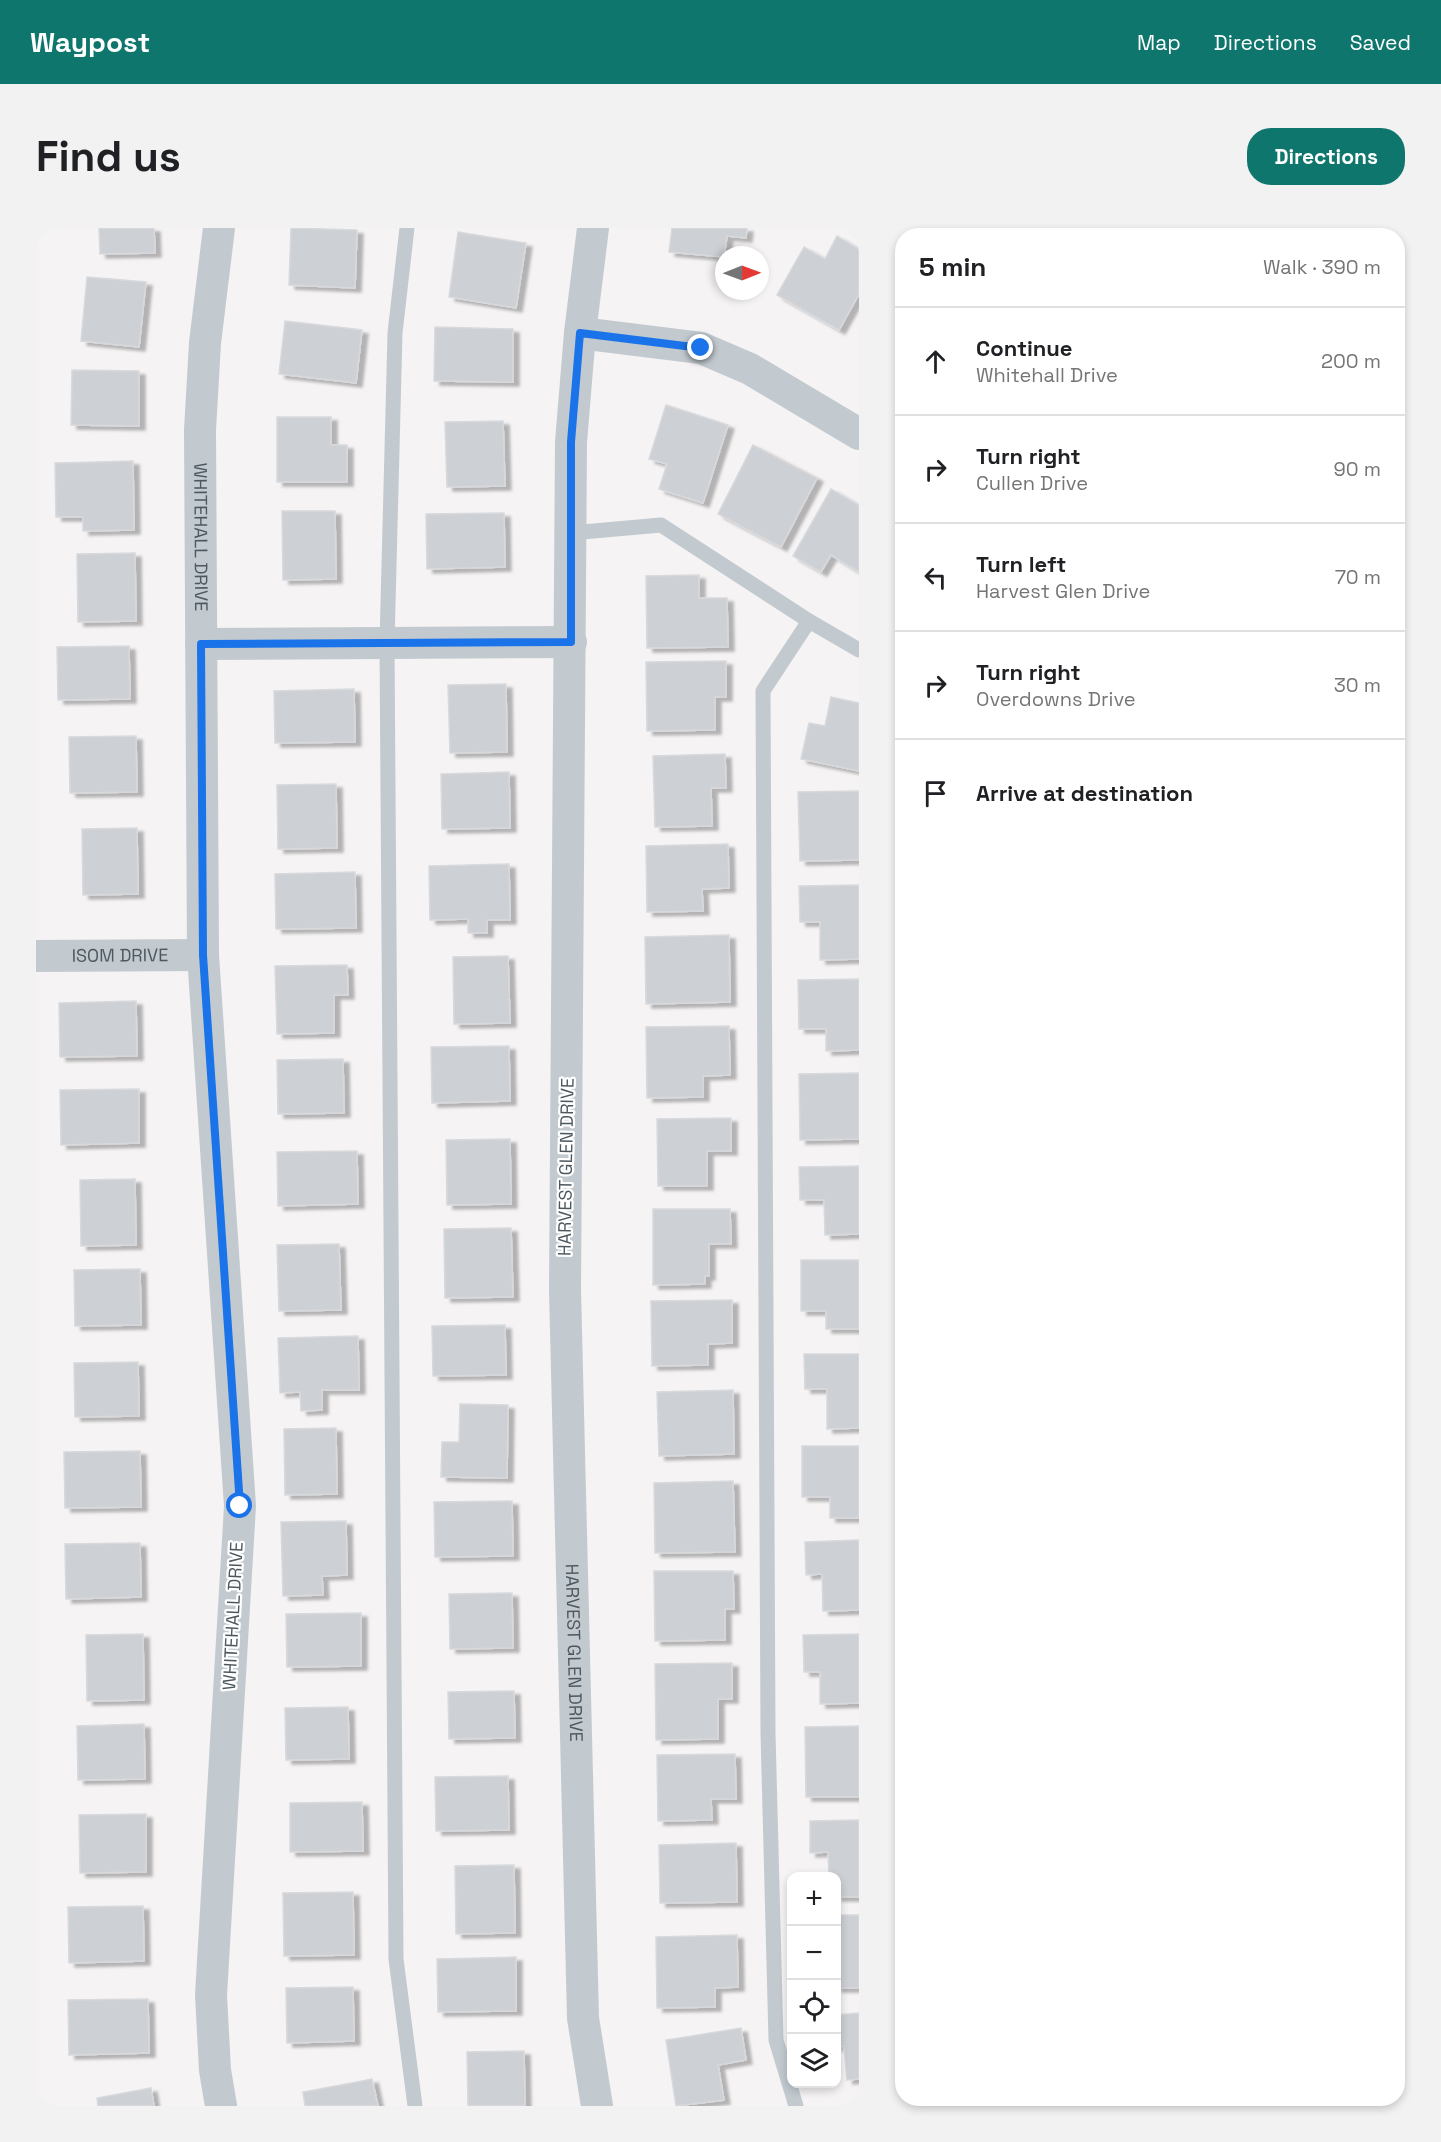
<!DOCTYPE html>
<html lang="en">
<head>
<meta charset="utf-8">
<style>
	body { margin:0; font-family:"Space Grotesk",sans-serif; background:#f2f2f2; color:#202124 }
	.controls { position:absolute; right:18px; bottom:18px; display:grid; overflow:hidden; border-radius:12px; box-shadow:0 3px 9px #0003 }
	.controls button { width:54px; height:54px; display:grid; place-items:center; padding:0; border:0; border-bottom:2px solid #e0e0e0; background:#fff; color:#202124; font:30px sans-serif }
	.compass { position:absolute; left:679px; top:18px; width:54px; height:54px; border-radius:50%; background:#fff; box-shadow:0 3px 9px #0003; rotate:89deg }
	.stop { position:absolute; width:18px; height:18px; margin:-14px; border:4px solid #1a73e8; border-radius:50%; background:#fff }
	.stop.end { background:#1a73e8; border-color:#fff; box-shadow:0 2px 6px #0008 }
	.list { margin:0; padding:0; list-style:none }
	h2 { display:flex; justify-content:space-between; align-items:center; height:78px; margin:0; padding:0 24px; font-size:26px }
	h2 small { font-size:20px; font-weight:400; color:#757577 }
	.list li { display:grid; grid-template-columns:39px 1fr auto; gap:18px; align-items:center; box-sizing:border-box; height:108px; padding:0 24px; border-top:2px solid #e0e0e0 }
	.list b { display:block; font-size:22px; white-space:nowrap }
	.list p { margin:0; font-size:20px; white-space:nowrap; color:#757577 }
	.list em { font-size:20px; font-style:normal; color:#757577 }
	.icon { flex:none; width:33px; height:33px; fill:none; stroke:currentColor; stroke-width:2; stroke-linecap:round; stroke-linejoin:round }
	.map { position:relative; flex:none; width:823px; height:1878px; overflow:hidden; border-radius:24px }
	header { display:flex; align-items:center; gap:36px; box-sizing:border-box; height:84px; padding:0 30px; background:#0f766e; color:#fff }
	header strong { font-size:28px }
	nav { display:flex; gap:33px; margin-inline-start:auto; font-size:21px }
	.intro { display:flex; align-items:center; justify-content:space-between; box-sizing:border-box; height:144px; padding:0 36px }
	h1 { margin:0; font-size:42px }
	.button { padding:15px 27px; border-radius:24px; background:#0f766e; color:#fff; font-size:21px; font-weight:700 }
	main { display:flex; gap:36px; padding:0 36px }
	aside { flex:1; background:#fff; border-radius:24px; box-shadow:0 3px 9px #0003 }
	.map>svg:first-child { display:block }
	.building { fill:#cdd0d4; stroke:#d8d9dd; stroke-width:1.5; filter:url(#shadow) }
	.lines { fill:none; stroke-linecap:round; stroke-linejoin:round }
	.service { stroke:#c2cad0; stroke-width:15 }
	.minor { stroke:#c2cad0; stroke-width:32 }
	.route { stroke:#1a73e8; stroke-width:8 }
	.labels { text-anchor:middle; stroke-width:4.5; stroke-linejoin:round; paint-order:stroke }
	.street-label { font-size:18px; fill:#4c575f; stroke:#fff }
</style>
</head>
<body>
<header>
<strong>Waypost</strong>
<nav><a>Map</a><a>Directions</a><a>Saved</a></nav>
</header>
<div class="intro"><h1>Find us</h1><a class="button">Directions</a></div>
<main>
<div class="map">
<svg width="823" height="1878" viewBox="0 0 823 1878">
	<defs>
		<filter id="shadow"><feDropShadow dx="6" dy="4" stdDeviation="1.5" flood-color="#0004"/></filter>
	</defs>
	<rect width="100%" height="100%" fill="#f5f3f3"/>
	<g class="building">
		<path d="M63,0h55l1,25 -55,1z"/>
		<path d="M255,0l66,2 -2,58 -66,-3z"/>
		<path d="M636,0h75l-1,10 -19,-2 -3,21 -55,-5z"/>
		<path d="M422,4l68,11 -10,65 -67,-11z"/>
		<path d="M801,8l22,13v45l-20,36 -62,-35 27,-48 21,12z"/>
		<path d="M51,49l59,5 -7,65 -58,-6z"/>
		<path d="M249,93l77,9 -6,53 -77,-9z"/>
		<path d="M399,99l78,2v53l-79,-1z"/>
		<path d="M36,142l67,1v55l-68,-1z"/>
		<path d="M630,177l62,20 -25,78 -44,-14 8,-25 -18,-5z"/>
		<path d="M241,189h54v28h16v37h-70z"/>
		<path d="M467,193l2,65 -58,1 -2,-65z"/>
		<path d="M717,217l64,33 -36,69 -63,-33z"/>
		<path d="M97,233l1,69 -51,1v-14h-27l-1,-54z"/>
		<path d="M795,261l28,16v67l-28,-17 -10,17 -28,-16z"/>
		<path d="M246,283h53l1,68 -53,1z"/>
		<path d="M468,285l1,54 -78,2 -1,-55z"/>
		<path d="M99,325l1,68 -58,1 -1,-68z"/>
		<path d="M663,347v23h28l1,49 -81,1 -1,-72z"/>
		<path d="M93,418l1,53 -72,1 -1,-53z"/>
		<path d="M690,433v36h-11v33l-68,1 -1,-69z"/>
		<path d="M470,456l1,68 -57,1 -2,-68z"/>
		<path d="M318,461l1,53 -80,1 -1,-52z"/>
		<path d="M795,469l28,6v68l-58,-12 8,-36 16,3z"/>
		<path d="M100,508l1,56 -67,1 -1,-56z"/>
		<path d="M689,526l1,34h-15l1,38 -57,1 -2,-71z"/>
		<path d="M473,544l1,56 -68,1 -1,-55z"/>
		<path d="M300,556l1,64 -59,1 -1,-64z"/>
		<path d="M823,563v69l-59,1 -2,-69z"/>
		<path d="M101,600l1,66 -55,1 -1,-66z"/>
		<path d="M692,616l1,44 -27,1 1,22 -56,1 -1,-66z"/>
		<path d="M473,636l1,56h-23v13h-19v-14l-38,1 -1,-54z"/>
		<path d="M319,644l1,56 -80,1 -1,-55z"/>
		<path d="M823,657v74l-39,1v-38h-20l-1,-36z"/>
		<path d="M693,707l1,67 -84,2 -1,-67z"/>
		<path d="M472,728l2,67 -56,1 -1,-67z"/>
		<path d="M311,737l1,30h-14v38l-57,1 -2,-68z"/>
		<path d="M823,751v71l-33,1v-22h-27l-1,-49z"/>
		<path d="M100,773l1,55 -77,1 -1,-54z"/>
		<path d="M693,798l1,49 -27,1v21l-56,1 -1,-71z"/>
		<path d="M473,818l1,55 -78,2 -1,-56z"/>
		<path d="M307,831l1,54 -66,1 -1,-54z"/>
		<path d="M823,845v66l-59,1 -1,-66z"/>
		<path d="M103,861v54l-78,2 -1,-55z"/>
		<path d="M695,890v33h-24v35h-49l-1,-67z"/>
		<path d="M474,911l1,65 -64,1 -1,-65z"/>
		<path d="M321,923l1,53 -80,2 -1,-54z"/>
		<path d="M823,938v68l-34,1 -1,-35h-24l-1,-33z"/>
		<path d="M99,951l1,66 -55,1 -1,-66z"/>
		<path d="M617,981h77l1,35h-22v32h-4v8l-52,1z"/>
		<path d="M475,1000l2,69 -68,1 -1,-69z"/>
		<path d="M303,1016l2,66 -62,1 -2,-66z"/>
		<path d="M765,1032h58v69h-33v-18h-25z"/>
		<path d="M104,1041l1,56 -66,1 -1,-56z"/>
		<path d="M696,1072v43l-24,1v21l-56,1 -1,-65z"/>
		<path d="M469,1097l1,50 -73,1 -1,-50z"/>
		<path d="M322,1108l1,54h-37v20l-21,1 -1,-19 -20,1 -2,-55z"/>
		<path d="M768,1126h55v74l-32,1v-40h-22z"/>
		<path d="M102,1134l1,54 -64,1 -1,-54z"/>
		<path d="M697,1162l1,64 -75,2 -2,-64z"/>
		<path d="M424,1176l48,1 -1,73 -66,-1 1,-35h17z"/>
		<path d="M300,1200l1,66 -52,1 -1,-66z"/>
		<path d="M766,1218h57v72h-29v-21h-28z"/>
		<path d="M104,1223l1,56 -76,1 -1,-56z"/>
		<path d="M697,1253l2,71 -80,1 -1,-70z"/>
		<path d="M476,1273l1,55 -78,1 -1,-55z"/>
		<path d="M310,1293l1,54 -25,1 1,19 -40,1 -2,-74z"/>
		<path d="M823,1312v70l-36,1 -1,-37 -16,1 -1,-33z"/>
		<path d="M104,1315l1,54 -75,2 -1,-55z"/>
		<path d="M618,1343h79l1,38h-9v31l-70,1z"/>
		<path d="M476,1365l1,55 -63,1 -1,-55z"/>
		<path d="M325,1385v53l-74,1 -1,-53z"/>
		<path d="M107,1406l1,66 -57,1 -1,-66z"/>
		<path d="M823,1406v69l-39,1v-32h-16l-1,-37z"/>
		<path d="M696,1435v36h-14v40l-62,1 -1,-76z"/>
		<path d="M478,1463l1,47 -66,1 -1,-47z"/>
		<path d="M312,1479l1,52 -63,1 -1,-52z"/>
		<path d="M108,1496l1,55 -67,1 -1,-54z"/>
		<path d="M823,1498v71h-53l-1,-70z"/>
		<path d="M699,1526l1,45h-25l1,21 -54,1 -1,-66z"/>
		<path d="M472,1548l1,54 -73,1 -1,-54z"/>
		<path d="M326,1574l1,49 -73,1v-49z"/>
		<path d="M110,1586v58l-66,1 -1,-58z"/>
		<path d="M823,1592v77h-23v-21h-7l-1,-24 -18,1v-32z"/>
		<path d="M700,1615l1,59 -77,1 -1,-58z"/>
		<path d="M478,1637l1,68 -59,1 -1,-68z"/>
		<path d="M317,1664l1,63 -70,1 -1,-63z"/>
		<path d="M107,1678l1,55 -75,2 -1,-56z"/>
		<rect x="800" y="1687" width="23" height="73"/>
		<path d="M701,1707l1,52 -23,1v19l-58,1 -1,-71z"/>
		<path d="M480,1729v54l-78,1 -1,-53z"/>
		<path d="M317,1759l1,54 -67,2 -1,-55z"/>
		<path d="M112,1771l1,54 -80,2 -1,-55z"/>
		<path d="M823,1785v66l-12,1 -3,-34 -8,1v-32z"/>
		<path d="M705,1800l5,32 -28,5 6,35 -48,6 -10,-66z"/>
		<path d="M488,1823l1,55h-57l-1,-54z"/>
		<path d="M336,1851l6,27h-73l-2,-14z"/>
		<path d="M115,1860l3,18h-56l-1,-8z"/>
	</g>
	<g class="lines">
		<g class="service">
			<path d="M371,0l-12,105 -8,310 9,1316 19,147"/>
			<path d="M535,305l90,-8 148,96 50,29"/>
			<path d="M760,1878l-20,-66 -8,-307 -5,-1042 46,-70"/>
		</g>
		<g class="minor">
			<path id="s1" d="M183,0l-14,115 -5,87 3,525 37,551 -29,489 4,75 6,36"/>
			<path id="s2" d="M557,0l-13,105 -9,109 -6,848 18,728 14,88"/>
			<path d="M544,105l121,15 49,21 109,65"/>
			<path d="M165,416l370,-2"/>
			<path id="s3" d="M0,728l167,-1"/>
		</g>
	</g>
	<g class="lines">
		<path class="route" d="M204,1278l-37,-551 -2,-311 370,-2v-200l9,-109 121,15"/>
	</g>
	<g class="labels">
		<g class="street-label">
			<text dy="6" stroke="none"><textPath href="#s1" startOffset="310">WHITEHALL DRIVE</textPath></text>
			<text dy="6" stroke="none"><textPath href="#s3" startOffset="84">ISOM DRIVE</textPath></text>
			<text transform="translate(530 939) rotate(-89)" y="6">HARVEST GLEN DRIVE</text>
			<text transform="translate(197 1388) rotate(-87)" y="6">WHITEHALL DRIVE</text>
			<text dy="6" stroke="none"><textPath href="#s2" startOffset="1426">HARVEST GLEN DRIVE</textPath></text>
		</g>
	</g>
</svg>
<div class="controls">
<button>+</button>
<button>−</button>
<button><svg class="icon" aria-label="locate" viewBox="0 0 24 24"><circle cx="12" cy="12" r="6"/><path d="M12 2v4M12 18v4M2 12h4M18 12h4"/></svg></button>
<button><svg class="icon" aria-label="layers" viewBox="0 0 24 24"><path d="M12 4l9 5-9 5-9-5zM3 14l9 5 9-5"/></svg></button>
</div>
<svg class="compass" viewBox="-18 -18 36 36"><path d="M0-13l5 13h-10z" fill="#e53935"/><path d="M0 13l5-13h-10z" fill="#757577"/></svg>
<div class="stop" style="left:204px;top:1278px"></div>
<div class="stop end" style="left:665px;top:120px"></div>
</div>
<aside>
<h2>5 min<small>Walk · 390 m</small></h2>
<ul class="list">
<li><svg class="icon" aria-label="ahead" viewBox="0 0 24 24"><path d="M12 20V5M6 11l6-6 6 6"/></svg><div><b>Continue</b><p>Whitehall Drive</p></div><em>200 m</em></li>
<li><svg class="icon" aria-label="right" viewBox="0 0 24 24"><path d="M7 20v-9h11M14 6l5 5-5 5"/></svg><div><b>Turn right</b><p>Cullen Drive</p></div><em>90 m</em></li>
<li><svg class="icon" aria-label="left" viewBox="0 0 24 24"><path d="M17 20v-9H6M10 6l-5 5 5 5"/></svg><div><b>Turn left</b><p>Harvest Glen Drive</p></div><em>70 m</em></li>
<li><svg class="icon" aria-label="right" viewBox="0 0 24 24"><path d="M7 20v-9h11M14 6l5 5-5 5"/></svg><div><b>Turn right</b><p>Overdowns Drive</p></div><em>30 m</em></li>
<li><svg class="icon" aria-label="arrive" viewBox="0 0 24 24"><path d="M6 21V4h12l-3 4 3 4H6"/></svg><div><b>Arrive at destination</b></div></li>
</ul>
</aside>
</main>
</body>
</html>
